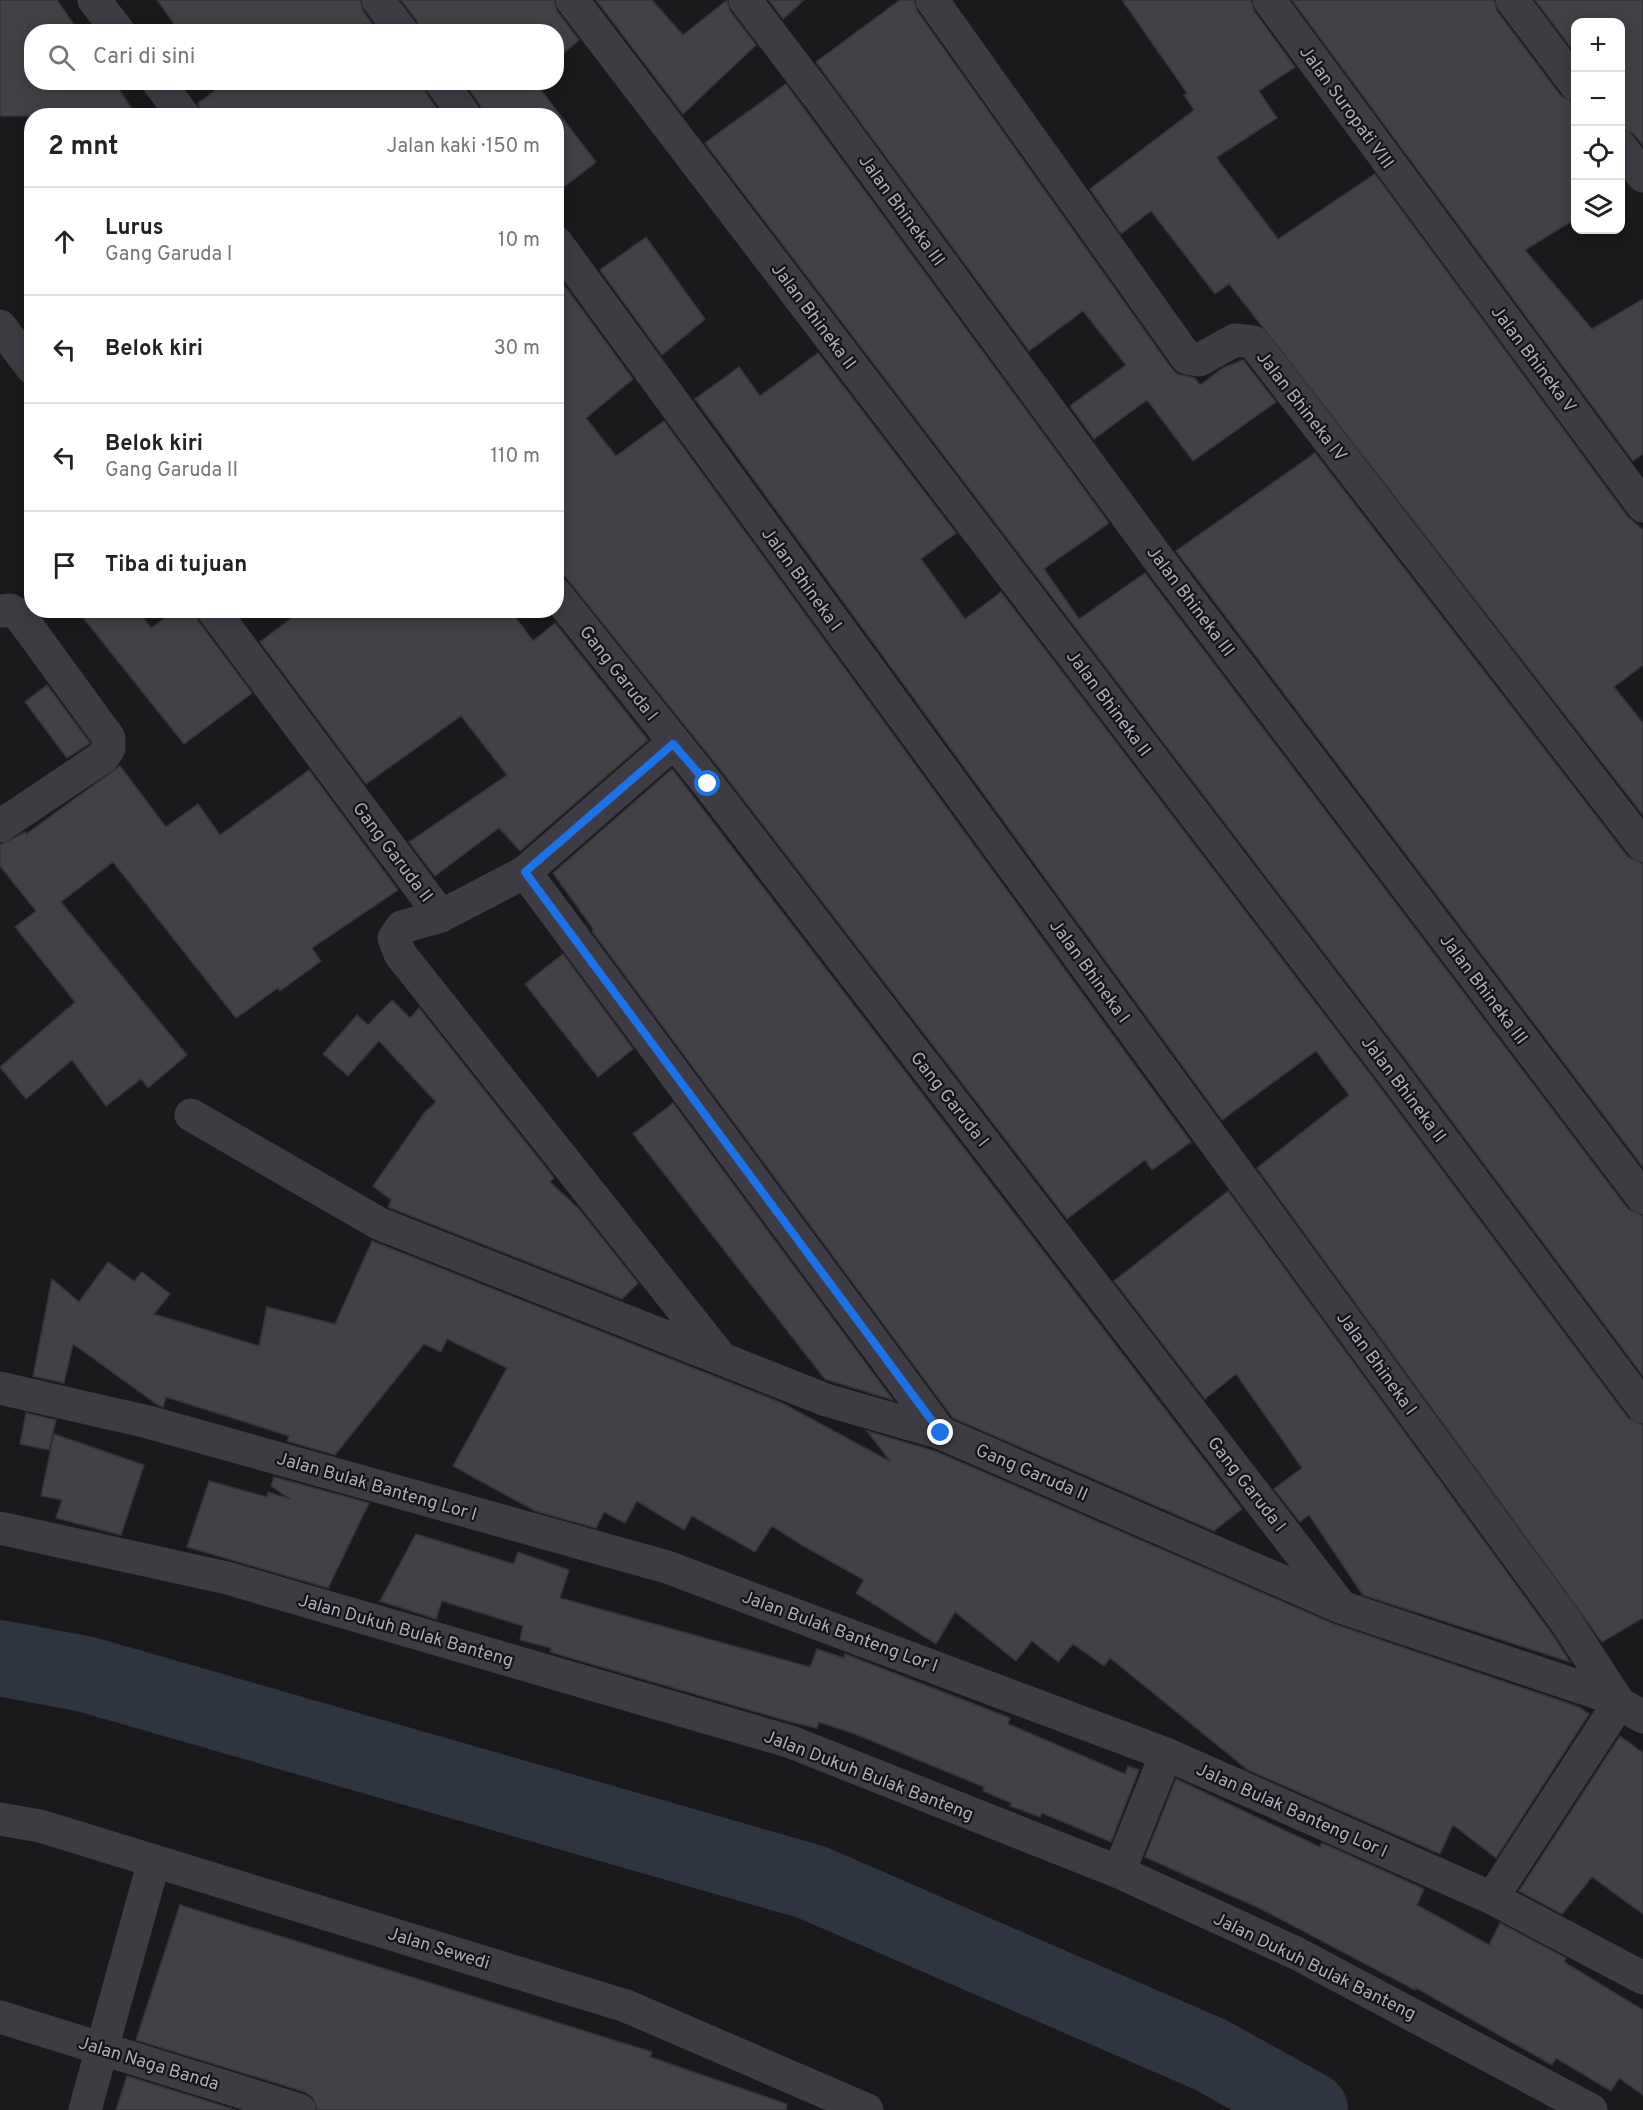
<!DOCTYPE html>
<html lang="id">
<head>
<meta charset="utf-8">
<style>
	body { margin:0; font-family:Overpass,sans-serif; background:#f2f2f2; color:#222 }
	.controls { position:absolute; right:18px; top:18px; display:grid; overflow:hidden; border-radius:12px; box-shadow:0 3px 15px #0003 }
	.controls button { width:54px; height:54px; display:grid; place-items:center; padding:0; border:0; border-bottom:2px solid #e0e0e0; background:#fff; color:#222; font:30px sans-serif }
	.stop { position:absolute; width:18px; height:18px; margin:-14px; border:4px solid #1a73e8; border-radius:50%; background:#fff }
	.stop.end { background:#1a73e8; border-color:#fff; box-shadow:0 2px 6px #0008 }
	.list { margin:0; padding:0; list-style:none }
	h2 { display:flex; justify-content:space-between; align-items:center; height:78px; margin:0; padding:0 24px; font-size:26px }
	h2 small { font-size:20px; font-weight:400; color:#767676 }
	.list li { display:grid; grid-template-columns:39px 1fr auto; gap:18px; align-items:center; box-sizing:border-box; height:108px; padding:0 24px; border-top:2px solid #e0e0e0 }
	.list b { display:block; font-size:22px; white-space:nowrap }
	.list p { margin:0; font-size:20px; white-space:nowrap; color:#767676 }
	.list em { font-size:20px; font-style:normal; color:#767676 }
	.icon { flex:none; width:33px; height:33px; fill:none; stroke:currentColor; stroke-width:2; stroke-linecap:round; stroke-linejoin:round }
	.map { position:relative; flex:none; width:1643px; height:2110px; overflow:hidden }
	.search { position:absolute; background:#fff; box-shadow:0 3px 15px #0003; left:24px; top:24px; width:540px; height:66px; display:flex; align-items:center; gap:15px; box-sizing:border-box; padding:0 21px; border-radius:24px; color:#767676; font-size:22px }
	.panel { position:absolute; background:#fff; box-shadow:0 3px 15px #0003; left:24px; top:108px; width:540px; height:510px; border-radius:24px }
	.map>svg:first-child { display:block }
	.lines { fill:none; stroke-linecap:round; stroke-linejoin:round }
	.river { stroke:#2e3541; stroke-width:76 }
	.building { fill:#414146; stroke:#343338; stroke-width:1.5 }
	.street { stroke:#3d3c43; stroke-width:33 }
	.route { stroke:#1a73e8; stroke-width:8 }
	.labels { text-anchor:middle; stroke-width:4.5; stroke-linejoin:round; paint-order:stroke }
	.street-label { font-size:18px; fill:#abadbc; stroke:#151417 }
</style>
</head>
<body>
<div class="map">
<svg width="1643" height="2110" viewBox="0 0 1643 2110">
	<rect width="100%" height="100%" fill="#1a191c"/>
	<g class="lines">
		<path class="river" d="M0,1658l85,16 726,208 400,173 99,55"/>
	</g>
	<g class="building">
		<path d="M0,0h57l22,32h-47v50h82l23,34h-137z"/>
		<path d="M157,0h203l3,11 15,21h-198z"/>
		<path d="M401,0h153l3,11 22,29 -23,20v-28h-136l-3,-11z"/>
		<path d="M596,0h56l31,35 44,-35 3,11 26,34 -73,69z"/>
		<path d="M769,0h35l-21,19z"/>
		<path d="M900,0h14l3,11 255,358 5,5 18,4 5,7 23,-17 20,-8 33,42 -83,59 -46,-61 -53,39 -24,-33 56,-41 -43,-54 -54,40 -213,-289z"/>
		<path d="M1122,0h129l3,11 41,56 -36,24 18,27 -60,39 1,3 60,79 97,-65 253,343 15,13v135l-29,22 29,36v92l-414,-531 -14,10 -64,-83 -30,23 -31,-45 104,-79 -10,-15 3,-2z"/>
		<path d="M1292,0h202l3,11 64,85 14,7v116l-50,31 67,79 51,-30v155l-10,7z"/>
		<path d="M1535,0h108v145l-9,-11 -14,-6v-106h-45v31z"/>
		<path d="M216,82h206l4,11 16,23h-240l-4,-13 22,-16z"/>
		<path d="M464,82h71l61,80 -40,31v-77h-72l-4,-11z"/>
		<path d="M786,84l323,439 -65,46 35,50 66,-46 483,636 15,7v160l-240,-320 -698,-913z"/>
		<path d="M646,237l59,82 -43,36 -62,-85z"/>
		<path d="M556,274l77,105 -47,39 30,38 48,-35 527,721 -39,28 -7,-10 -78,59 -344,-446 -167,-208z"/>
		<path d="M818,353l138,180 -35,26 44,60 36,-27 372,486 255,340 15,7v193l-41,24 -345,-474 92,-73 -33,-44 -94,69 -527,-721 44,-32 21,29z"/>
		<path d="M1315,453l313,404 15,7v303l-467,-616z"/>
		<path d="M77,610h60l14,18 25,-18h19l3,11 54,72 -68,51z"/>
		<path d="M302,610h208l23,31 22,-18 93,117 -128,111 -21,-23 -64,48 -26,-34 98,-67 -46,-59 -95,68 -106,-142z"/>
		<path d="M47,685l43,58 -23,15 -42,-56z"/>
		<path d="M120,766l46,61 32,-23 22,31 89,-65 89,120 -86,58 9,13 -41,30 -2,-3 -42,30 -123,-156 -52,40 126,153 -39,33 -7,-9 -35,27 -34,-46 -46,39 -26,-32 75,-65 -60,-75 21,-16 -36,-45v-21l25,-13 1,2z"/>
		<path d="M672,769l570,740 -28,22 -261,-113 -361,-487 2,-1 -41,-57z"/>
		<path d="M563,954l70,95 -35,28 -73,-93z"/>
		<path d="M392,1000l18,18 9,-10 135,170 -4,4 28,26 60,75 -16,16 -234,-92 3,-7 -18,-14 52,-74 11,-10 -57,-61 -31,35 -25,-22 34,-39 11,10z"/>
		<path d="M673,1103l220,297 -68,-21 -192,-245z"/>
		<path d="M1228,1191l324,443 18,28 -207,-67 -54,-80 -9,7 -26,-33 28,-21 -66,-94 -31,25 -91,-118z"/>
		<path d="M372,1241l410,162 109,59 -24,-31 68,20 399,173 245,83 10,7 -93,144 -43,-33 -13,29 -192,-84 -138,-112 -6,8 -31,-22 -15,18 -26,-21 -16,20 -61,-49 -19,32 -80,-51 8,-13 -64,-36 -28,-18 -17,26 -63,-36 -8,14 -47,-29 -12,22 -21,-11 -8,16 -61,-17 -82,-45 54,-98 -60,-29 -6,13 -17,-8 -89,111 -48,-14 2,-5 -123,-39 -3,10 -5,-2 -85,-61 -9,39 -31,-7 19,-97 27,23 29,-40 26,19 8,-9 28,22 -16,20 105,32 8,-39 68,17z"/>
		<path d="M26,1413l30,7 -7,30 -29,-6z"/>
		<path d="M54,1434l90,31 -23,70 -65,-17 6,-18 -21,-4z"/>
		<path d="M274,1477l95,26 -41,85 -141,-41 22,-66 58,16 1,-5 22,7 -19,-13z"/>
		<path d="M416,1534l98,30 4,-12 51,18 -9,28 250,69 7,-18 27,9 1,-4 165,64 -2,6 117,50 3,-8 11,4 -28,72 -69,-29 -2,4 -30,-11 1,-3 -28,-12 1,-4 -129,-53 -36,-12 -2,6 -26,-6 -241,-70 1,-4 -31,-8 3,-14 -81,-25 -6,18 -56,-18z"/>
		<path d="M1620,1736l23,17v161l-51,-37 -30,37 -43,-23z"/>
		<path d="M1176,1779l144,68 2,-4 102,46 -7,16 72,40 11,-22 66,35 -2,4 79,48v85l-24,-17 -8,13 -55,-33 -4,7 -136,-77 -1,2 -154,-81 -116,-52z"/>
		<path d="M180,1905l472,147 -2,5 137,47 -1,6h-469l-4,-12 -8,-6 -169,-52z"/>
		<path d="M127,2076l109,34h-120z"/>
	</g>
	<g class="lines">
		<g class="street">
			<path d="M94,0l25,32"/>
			<path d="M378,0l24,32"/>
			<path d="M572,0l816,1067 255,340"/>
			<path d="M745,0l77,101 346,471 475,626"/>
			<path d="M932,0l255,358 12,2 36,-20 18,2 390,504"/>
			<path d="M1269,0l374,506"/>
			<path d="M1512,0l64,85"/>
			<path d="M158,82l26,34"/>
			<path d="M441,82l24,34"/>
			<path d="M1620,146l23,30"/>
			<path d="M556,242l1011,1381 52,80 -127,195"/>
			<path d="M0,326l32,42"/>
			<path d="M556,594l152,190 632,821"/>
			<path d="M213,610l228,306 84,-44 416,561"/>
			<path d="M0,611l10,-1 10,6 89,122v10l-6,9 -103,69"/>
			<path d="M525,872l148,-129"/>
			<path d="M441,916l-39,11 -8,11 6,16 318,400"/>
			<path d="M191,1115l189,109 446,176 115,33 400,174 263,88 39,22"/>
			<path d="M0,1388l148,34 519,145 499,187 326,144 151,80"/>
			<path d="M0,1528l227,50 564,164 328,130 177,81 295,157"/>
			<path d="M0,1819l40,7 586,180 241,104"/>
			<path d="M1119,1872l47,-118"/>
			<path d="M0,2017l299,93"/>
			<path d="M85,2110l69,-249"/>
		</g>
	</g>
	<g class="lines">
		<path class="route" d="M708,784l-35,-40 -148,128 416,561"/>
	</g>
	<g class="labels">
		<g class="street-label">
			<text transform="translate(1347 107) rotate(54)" y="6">Jalan Suropati VIII</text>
			<text transform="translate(902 210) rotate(54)" y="6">Jalan Bhineka III</text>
			<text transform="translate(814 316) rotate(53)" y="6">Jalan Bhineka II</text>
			<text transform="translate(1534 359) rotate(53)" y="6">Jalan Bhineka V</text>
			<text transform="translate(1302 406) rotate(52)" y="6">Jalan Bhineka IV</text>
			<text transform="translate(802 579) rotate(54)" y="6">Jalan Bhineka I</text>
			<text transform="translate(1191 601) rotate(53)" y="6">Jalan Bhineka III</text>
			<text transform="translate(619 673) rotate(52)" y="6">Gang Garuda I</text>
			<text transform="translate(1109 703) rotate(53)" y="6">Jalan Bhineka II</text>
			<text transform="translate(393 852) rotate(53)" y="6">Gang Garuda II</text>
			<text transform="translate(1090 971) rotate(54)" y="6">Jalan Bhineka I</text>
			<text transform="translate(1484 989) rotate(53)" y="6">Jalan Bhineka III</text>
			<text transform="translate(1404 1089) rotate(53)" y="6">Jalan Bhineka II</text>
			<text transform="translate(950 1099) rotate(52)" y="6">Gang Garuda I</text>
			<text transform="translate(1377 1363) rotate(54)" y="6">Jalan Bhineka I</text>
			<text transform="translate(1032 1472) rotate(23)" y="6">Gang Garuda II</text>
			<text transform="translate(1247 1484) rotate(52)" y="6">Gang Garuda I</text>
			<text transform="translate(377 1486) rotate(16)" y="6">Jalan Bulak Banteng Lor I</text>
			<text transform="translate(406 1630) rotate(16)" y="6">Jalan Dukuh Bulak Banteng</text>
			<text transform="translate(840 1631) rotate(20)" y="6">Jalan Bulak Banteng Lor I</text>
			<text transform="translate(869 1775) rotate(21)" y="6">Jalan Dukuh Bulak Banteng</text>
			<text transform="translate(1292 1810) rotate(24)" y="6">Jalan Bulak Banteng Lor I</text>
			<text transform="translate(439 1948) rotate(17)" y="6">Jalan Sewedi</text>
			<text transform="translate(1315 1966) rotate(26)" y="6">Jalan Dukuh Bulak Banteng</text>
			<text transform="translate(149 2063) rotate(17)" y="6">Jalan Naga Banda</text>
		</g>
	</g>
</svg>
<div class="controls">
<button>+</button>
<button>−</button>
<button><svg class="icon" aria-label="locate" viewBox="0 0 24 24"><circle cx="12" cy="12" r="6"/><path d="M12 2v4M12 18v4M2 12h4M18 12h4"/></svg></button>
<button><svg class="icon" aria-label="layers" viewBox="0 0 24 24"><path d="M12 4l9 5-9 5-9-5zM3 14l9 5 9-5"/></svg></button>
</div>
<div class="stop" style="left:708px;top:784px"></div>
<div class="stop end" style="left:941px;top:1433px"></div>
<div class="search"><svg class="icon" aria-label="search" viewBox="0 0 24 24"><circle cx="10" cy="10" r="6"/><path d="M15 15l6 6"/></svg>Cari di sini</div>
<section class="panel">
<h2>2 mnt<small>Jalan kaki · 150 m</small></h2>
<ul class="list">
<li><svg class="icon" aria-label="ahead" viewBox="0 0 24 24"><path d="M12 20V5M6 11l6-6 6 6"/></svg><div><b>Lurus</b><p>Gang Garuda I</p></div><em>10 m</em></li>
<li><svg class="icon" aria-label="left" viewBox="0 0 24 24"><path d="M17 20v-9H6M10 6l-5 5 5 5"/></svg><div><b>Belok kiri</b></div><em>30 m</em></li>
<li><svg class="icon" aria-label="left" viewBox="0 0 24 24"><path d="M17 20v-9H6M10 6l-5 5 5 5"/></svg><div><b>Belok kiri</b><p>Gang Garuda II</p></div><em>110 m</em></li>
<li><svg class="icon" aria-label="arrive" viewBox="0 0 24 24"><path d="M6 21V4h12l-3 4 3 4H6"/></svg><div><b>Tiba di tujuan</b></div></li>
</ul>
</section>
</div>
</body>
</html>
